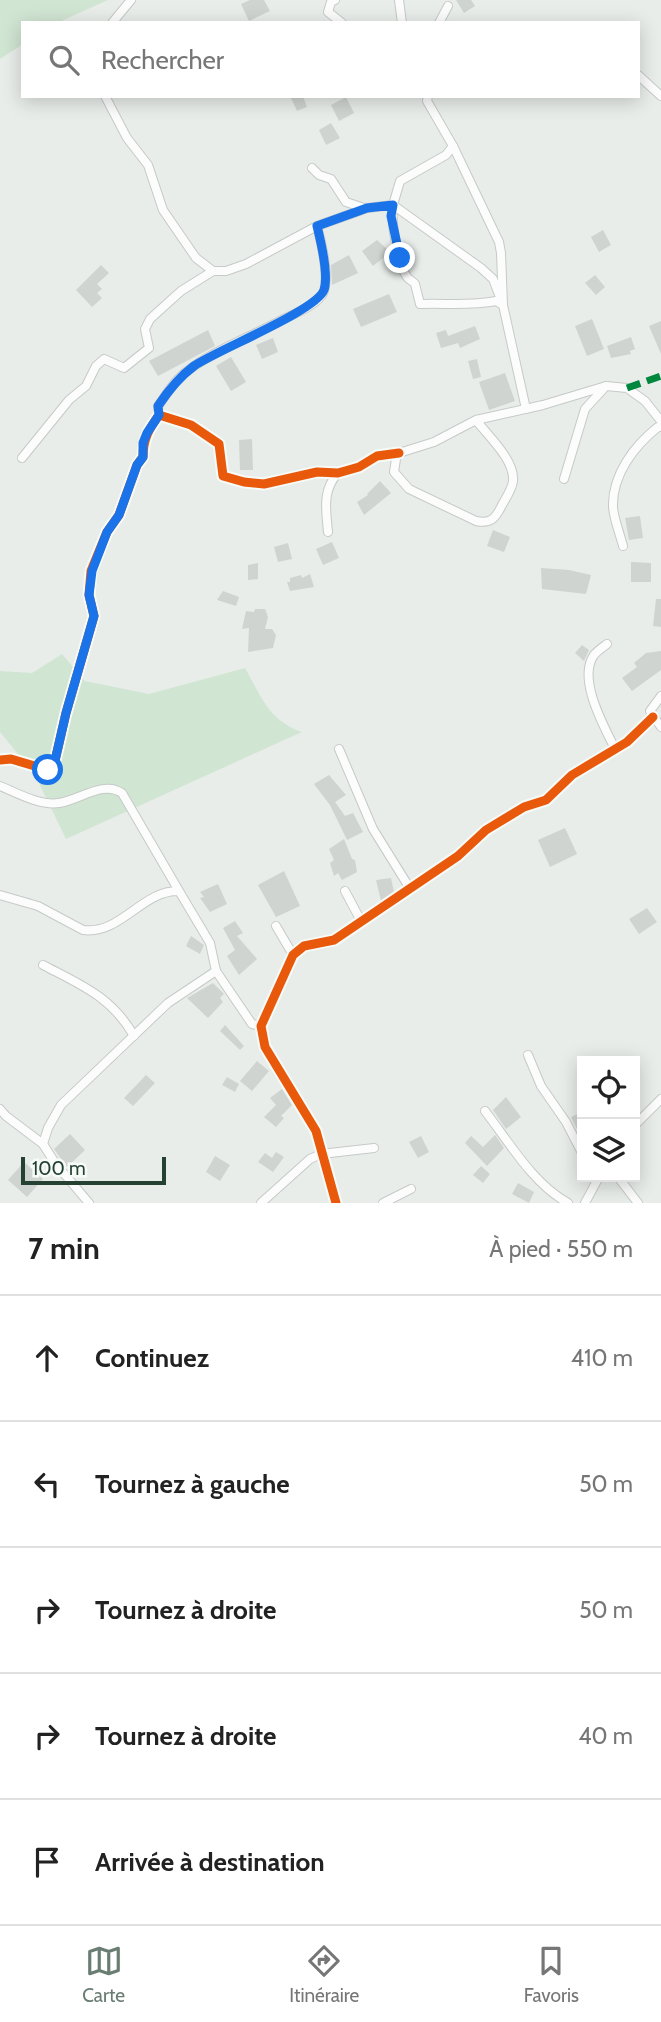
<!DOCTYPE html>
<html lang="fr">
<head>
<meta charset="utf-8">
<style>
	body { margin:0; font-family:Cabin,sans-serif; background:#f6f6f6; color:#222 }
	.controls { position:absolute; right:21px; bottom:21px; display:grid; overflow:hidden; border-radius:0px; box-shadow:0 4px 18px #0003 }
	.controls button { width:63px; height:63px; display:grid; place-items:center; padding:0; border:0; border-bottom:2px solid #e0e0e0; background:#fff; color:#222; font:35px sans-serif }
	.scale { position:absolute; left:21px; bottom:18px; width:145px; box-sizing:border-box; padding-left:7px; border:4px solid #244132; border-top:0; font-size:19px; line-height:24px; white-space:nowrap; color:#244132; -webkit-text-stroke:5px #f7fbf8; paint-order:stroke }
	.stop { position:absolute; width:21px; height:21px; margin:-16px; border:5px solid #1a73e8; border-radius:50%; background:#fff }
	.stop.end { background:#1a73e8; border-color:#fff; box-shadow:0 2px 7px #0008 }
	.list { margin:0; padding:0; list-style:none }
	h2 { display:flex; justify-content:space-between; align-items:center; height:91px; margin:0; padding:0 28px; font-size:30px }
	h2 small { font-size:23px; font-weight:400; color:#767676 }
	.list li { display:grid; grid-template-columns:46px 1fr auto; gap:21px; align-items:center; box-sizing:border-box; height:126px; padding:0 28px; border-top:2px solid #e0e0e0 }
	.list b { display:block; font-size:26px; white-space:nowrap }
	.list em { font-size:23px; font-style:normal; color:#767676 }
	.icon { flex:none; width:38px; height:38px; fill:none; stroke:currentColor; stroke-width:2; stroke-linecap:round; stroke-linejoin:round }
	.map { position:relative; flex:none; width:661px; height:1203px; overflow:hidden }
	.search { position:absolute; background:#fff; box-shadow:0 4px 18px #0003; left:21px; right:21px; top:21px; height:77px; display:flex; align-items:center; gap:18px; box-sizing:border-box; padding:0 24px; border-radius:0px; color:#767676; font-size:26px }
	.sheet { height:721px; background:#fff }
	nav { display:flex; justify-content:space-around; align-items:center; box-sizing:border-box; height:98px; border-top:2px solid #e0e0e0; background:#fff; font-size:19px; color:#767676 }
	nav a { display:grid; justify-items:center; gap:4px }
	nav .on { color:#697d72 }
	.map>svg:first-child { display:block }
	.green { fill:#d1e5d3 }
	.building { fill:#cfd4d1 }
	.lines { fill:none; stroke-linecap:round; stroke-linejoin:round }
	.minor-casing { stroke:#c5cac7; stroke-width:10 }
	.minor { stroke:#fcfcfc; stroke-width:8 }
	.quiet { stroke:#00873e; stroke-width:7; stroke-dasharray:14 7; stroke-linecap:butt }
	.cycleway-casing { stroke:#f7fbf8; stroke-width:13 }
	.cycleway { stroke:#e8590c; stroke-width:9 }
	.route { stroke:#1a73e8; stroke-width:9 }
</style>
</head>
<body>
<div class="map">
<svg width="661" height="1203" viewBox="0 0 661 1203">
	<rect width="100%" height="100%" fill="#e8edea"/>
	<g class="green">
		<path d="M0,0h108l-51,23h-34v21l-23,15z"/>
		<path d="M62,654l23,27 64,13 96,-26c16,28 24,53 57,64l-236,107 -31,-64 -35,-43v-61l32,2z"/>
	</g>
	<g class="building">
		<path d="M250,0h14l6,11 -21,10 -8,-17z"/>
		<path d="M456,0h15l4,6 -11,7z"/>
		<path d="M290,96h13l4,11 -10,4z"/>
		<path d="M346,97l8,16 -15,8 -8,-16z"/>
		<path d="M331,123l9,15 -14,7 -7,-15z"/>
		<path d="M603,230l8,15 -12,7 -8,-15z"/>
		<path d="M377,240l11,10 -3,1 3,3 -15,12 -11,-15z"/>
		<path d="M349,255l9,18 -26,12 -1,-20z"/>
		<path d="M101,265l8,8 -12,11 5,5 -5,4 5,5 -10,9 -16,-17z"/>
		<path d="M595,275l10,12 -9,8 -11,-12z"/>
		<path d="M389,294l8,18 -36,15 -8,-18z"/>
		<path d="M592,319l12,30 -17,7 -12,-30z"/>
		<path d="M661,321v33l-12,-28z"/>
		<path d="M475,326l5,13 -20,9 -2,-5 -17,5 -5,-15 10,-3 2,6z"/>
		<path d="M208,330l7,16 -57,30 -9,-15z"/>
		<path d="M631,337l4,12 -5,2 1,3 -20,4 -4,-12z"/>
		<path d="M273,338l5,14 -16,7 -6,-14z"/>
		<path d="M231,357l15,25 -15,9 -15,-25z"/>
		<path d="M477,359l4,18 -8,2 -5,-18z"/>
		<path d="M505,373l10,28 -26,9 -10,-28z"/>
		<path d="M252,439l1,31h-13l-1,-30z"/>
		<path d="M380,481l11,12 -27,22 -7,-13 11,-7 -1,-1z"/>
		<path d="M640,516l3,22 -14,2 -4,-22z"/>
		<path d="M493,530l17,7 -6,15 -17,-6z"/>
		<path d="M332,542l7,16 -16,7 -7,-16z"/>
		<path d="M288,543l4,16 -14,3 -4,-15z"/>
		<path d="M631,562l20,1v19h-20z"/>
		<path d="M258,563v16l-10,1v-15z"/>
		<path d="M541,568l28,2 22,5 -5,19 -44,-5z"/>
		<path d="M310,574l4,13 -24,4 -3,-9h3v-4l11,-3 1,3z"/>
		<path d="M223,591l16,6 -3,9 -19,-6z"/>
		<path d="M656,599h5v28l-8,-1z"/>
		<path d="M255,609h10l3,8 -3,12h7l4,6 -3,13 -25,4 1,-24 -7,1 4,-18 8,1z"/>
		<path d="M582,645l7,5 -5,11 -9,-8z"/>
		<path d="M661,651v19l-29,21 -10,-13 15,-11 -3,-4 12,-10z"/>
		<path d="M329,775l17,20 -11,7 10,14 8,-3 10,19 -16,8 -17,-35 -16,-21z"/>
		<path d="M565,828l12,26 -27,13 -12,-27z"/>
		<path d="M344,839l8,20 3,1 2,12 -15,8 -4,-7 -4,3 -4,-13 4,-3 -5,-11z"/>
		<path d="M284,871l16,35 -24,11 -18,-32z"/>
		<path d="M391,878l3,14 -13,9 -5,-21z"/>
		<path d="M218,884l9,20 -17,8 -10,-14 4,-1 -4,-5z"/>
		<path d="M647,908l10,14 -18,12 -10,-15z"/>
		<path d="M235,921l8,12 -6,3 20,23 -18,16 -12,-19 8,-6 -12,-22z"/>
		<path d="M191,936l13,9 -4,9 -14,-8z"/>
		<path d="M213,983l11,11 -4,4 3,4 -15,16 -21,-20z"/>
		<path d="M225,1025l19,21 -4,4 -20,-19z"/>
		<path d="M257,1061l12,10 -17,20 -12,-10z"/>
		<path d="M146,1075l9,8 -22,23 -9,-8z"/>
		<path d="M227,1077l12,7 -4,8 -13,-7z"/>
		<path d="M282,1089l10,16 -11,11 3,2 -8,9 -12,-10 12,-12 -6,-7z"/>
		<path d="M506,1097l15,20 -15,12 -13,-19z"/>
		<path d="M582,1112v27l-11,-22z"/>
		<path d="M70,1134l15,16 -18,17 -13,-18z"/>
		<path d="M495,1135l9,13 -17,18 -22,-23 6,-7 12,11z"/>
		<path d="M421,1136l8,16 -11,6 -9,-16z"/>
		<path d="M276,1152l8,5 -11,15 -15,-10 7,-9 7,5z"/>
		<path d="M215,1156l15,9 -10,16 -14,-9z"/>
		<path d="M24,1162l19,17 -16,18 -19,-17z"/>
		<path d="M481,1166l9,8 -7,9 -10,-8z"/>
		<path d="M518,1183l16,9 -5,11 -17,-9z"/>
	</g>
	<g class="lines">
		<defs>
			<g id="minor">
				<path d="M335,0l-4,2 -3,10 14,11"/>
				<path d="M399,0l3,23"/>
				<path d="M112,23l19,-23"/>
				<path d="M439,23l9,-17"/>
				<path d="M638,75l23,21"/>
				<path d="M105,96l22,42 21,27 15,45 33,48 17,13"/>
				<path d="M428,96l-1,5 26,45 46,96 2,11 2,52 -7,-4c-25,5 -50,2 -76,3l-5,-20c-1,-2 -7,-5 -8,-7 -10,-14 -16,-56 -14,-72l88,63 12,11 10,26 23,104"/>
				<path d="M312,168l7,7 12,4 15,23 18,6"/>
				<path d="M159,415l-1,-9c6,-8 12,-18 19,-26 23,-24 73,-43 103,-59 13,-7 33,-14 42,-26 9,-13 -1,-54 -5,-69"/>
				<path d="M476,420c12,16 39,40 37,61 -1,9 -8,18 -12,26 -6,12 -11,17 -25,14l-67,-32 -15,-17 2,-13 3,-6 35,-11 42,-22 67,-15 63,-19 21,2 18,13 16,20"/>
				<path d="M22,458l47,-58 17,-14 10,-20 8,-7 20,9 25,-20 -4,-19 5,-10 31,-28 32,-20h13l20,-7 71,-38 50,-18 26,-3 7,-24 46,-26 7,-9"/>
				<path d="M564,479l21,-70 21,-23"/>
				<path d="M328,532c-2,-22 -6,-42 10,-59"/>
				<path d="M623,546c-3,-12 -9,-26 -10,-39 -1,-32 21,-61 45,-80h3"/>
				<path d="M607,644c-4,3 -10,7 -13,11 -17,24 10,71 21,94"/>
				<path d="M661,696l-11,15 11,16"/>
				<path d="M339,749l34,80 36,58"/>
				<path d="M0,760l11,-1 37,11 6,-5 12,-52 28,-97 -5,-21 2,-24 16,-39 12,-17 18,-50 6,-8c0,-18 6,-28 16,-42l32,10 28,19 4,32 21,6 20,2 53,-12 21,1 21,-6 18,-11 22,-3"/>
				<path d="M0,786c17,7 40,20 59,17 21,-3 44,-23 63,-10l57,98"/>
				<path d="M345,891l16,30"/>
				<path d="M0,895l38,11 45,24c38,5 59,-40 96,-39l31,52 6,28 -48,32 -107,102 -13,23 -5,16 12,19 34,40"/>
				<path d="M276,926l17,29"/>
				<path d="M43,965c38,20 69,32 91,71"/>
				<path d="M216,971l36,53 9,2"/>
				<path d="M528,1055l13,31 25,36 16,31"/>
				<path d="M0,1109l6,7 37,28"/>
				<path d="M485,1111c24,31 48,73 83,92"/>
				<path d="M635,1125l26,-26"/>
				<path d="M618,1177l20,26"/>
				<path d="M261,1203l49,-44 11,-5 53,-6"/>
				<path d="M336,1203l-20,-72 -51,-84 -4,-21 32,-71 11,-9 30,-6 124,-84 28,-26 38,-23 22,-7 26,-25 55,-33 26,-25"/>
				<path d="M383,1203l28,-14"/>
				<path d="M585,1203l14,-26"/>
			</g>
		</defs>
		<use href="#minor" class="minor-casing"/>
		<use href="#minor" class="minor"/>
		<path class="quiet" d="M627,388l34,-12"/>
		<defs>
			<g id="cycleway">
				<path d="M0,760l11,-1 37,11 6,-5 12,-52 28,-97 -5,-21 2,-24 16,-39 12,-17 18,-50 6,-8c0,-18 6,-28 16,-42l32,10 28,19 4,32 21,6 20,2 53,-12 21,1 21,-6 18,-11 22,-3"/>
				<path d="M336,1203l-20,-72 -51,-84 -4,-21 32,-71 11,-9 30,-6 124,-84 28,-26 38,-23 22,-7 26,-25 55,-33 26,-25"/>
			</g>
		</defs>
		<use href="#cycleway" class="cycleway-casing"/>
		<use href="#cycleway" class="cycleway"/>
	</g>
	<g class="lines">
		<path class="route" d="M48,770l6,-5 12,-52 28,-97 -5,-21 3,-24 15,-39 12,-17 18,-50 6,-8v-14l4,-10 12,-18 -1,-9c10,-15 21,-29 36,-40 23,-16 122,-55 130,-76 5,-15 -3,-48 -7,-64l50,-18 26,-3 -2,11 9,42"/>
	</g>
</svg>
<div class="controls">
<button><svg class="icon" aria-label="locate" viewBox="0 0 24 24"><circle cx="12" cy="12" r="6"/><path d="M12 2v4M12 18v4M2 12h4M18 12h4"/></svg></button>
<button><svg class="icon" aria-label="layers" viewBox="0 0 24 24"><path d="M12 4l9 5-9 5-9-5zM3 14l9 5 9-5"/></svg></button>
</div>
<div class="scale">100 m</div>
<div class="stop" style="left:48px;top:770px"></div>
<div class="stop end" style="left:400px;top:258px"></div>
<div class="search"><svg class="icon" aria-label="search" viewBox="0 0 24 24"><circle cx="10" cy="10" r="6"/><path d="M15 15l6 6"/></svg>Rechercher</div>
</div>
<section class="sheet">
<h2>7 min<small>À pied · 550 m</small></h2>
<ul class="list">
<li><svg class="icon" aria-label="ahead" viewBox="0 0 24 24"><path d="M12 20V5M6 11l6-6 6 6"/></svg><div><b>Continuez</b></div><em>410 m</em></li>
<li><svg class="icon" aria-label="left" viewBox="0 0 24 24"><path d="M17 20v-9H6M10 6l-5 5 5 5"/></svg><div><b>Tournez à gauche</b></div><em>50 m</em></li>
<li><svg class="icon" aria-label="right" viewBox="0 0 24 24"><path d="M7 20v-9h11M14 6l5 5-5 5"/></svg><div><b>Tournez à droite</b></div><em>50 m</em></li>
<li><svg class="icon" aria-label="right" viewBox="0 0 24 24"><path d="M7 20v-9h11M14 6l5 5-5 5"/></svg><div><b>Tournez à droite</b></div><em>40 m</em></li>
<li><svg class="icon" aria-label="arrive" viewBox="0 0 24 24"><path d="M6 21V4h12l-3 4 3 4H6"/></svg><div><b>Arrivée à destination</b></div></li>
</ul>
</section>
<nav>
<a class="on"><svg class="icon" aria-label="map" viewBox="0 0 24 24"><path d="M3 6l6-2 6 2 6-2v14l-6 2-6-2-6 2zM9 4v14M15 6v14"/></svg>Carte</a>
<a><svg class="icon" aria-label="directions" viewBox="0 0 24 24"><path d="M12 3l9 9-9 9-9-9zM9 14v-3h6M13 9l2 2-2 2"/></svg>Itinéraire</a>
<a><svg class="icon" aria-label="saved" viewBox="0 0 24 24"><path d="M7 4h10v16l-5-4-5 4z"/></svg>Favoris</a>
</nav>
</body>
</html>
